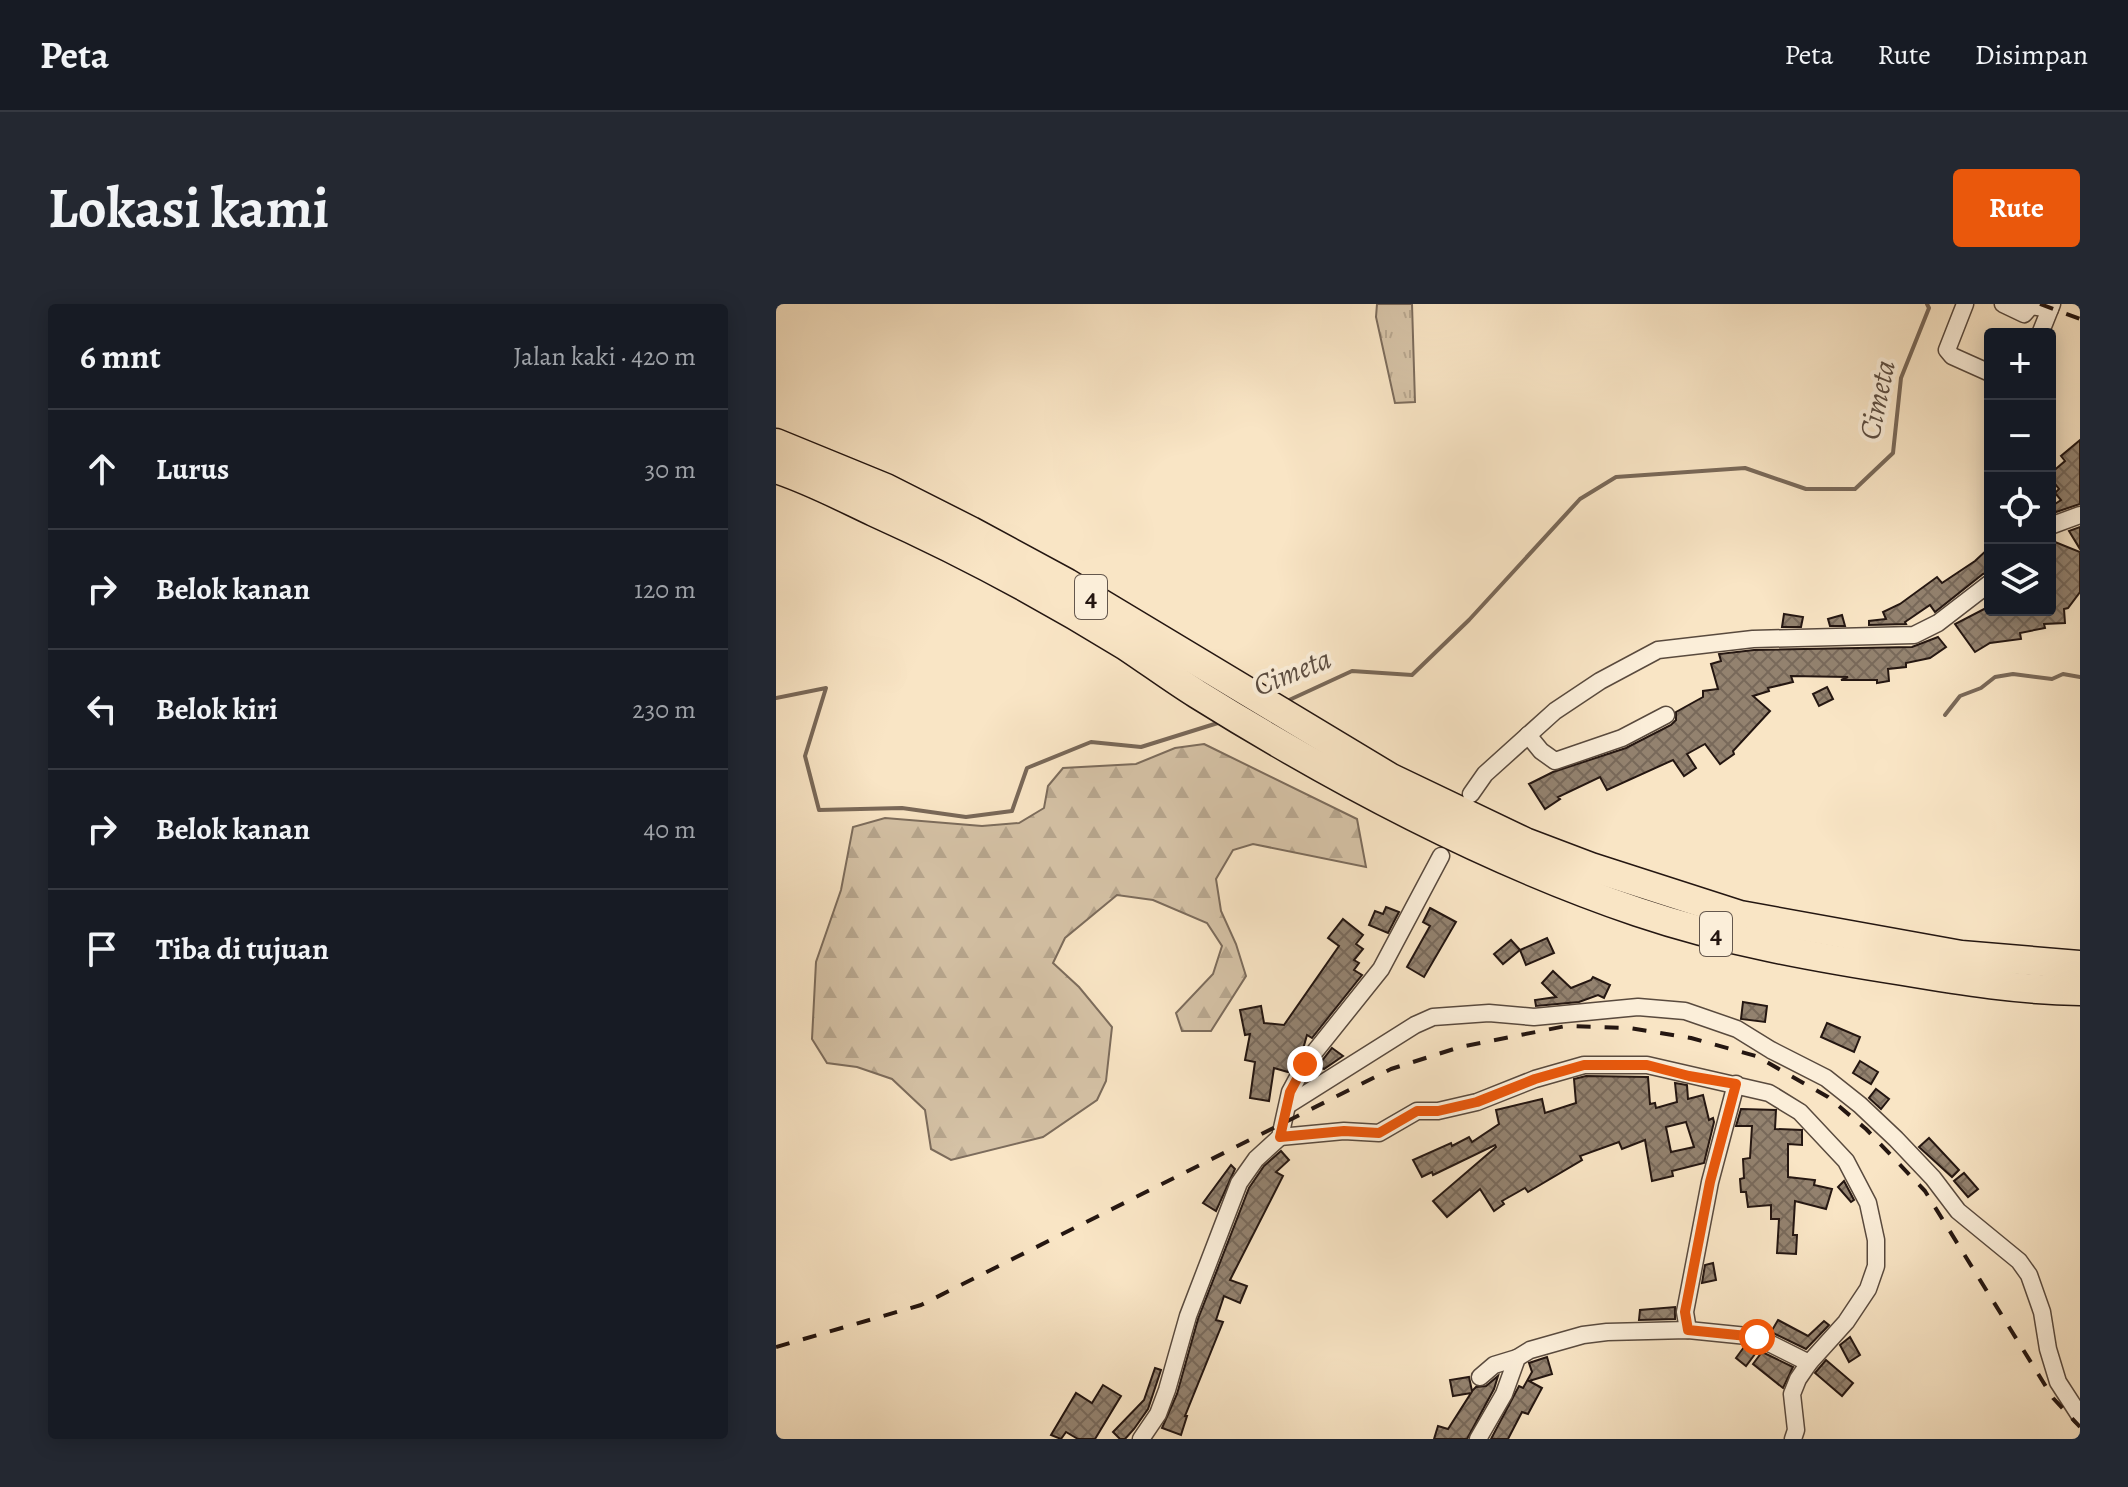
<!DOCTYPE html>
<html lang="id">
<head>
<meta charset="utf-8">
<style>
	body { margin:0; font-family:Alegreya,serif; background:#242831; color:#f1f3f6 }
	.controls { position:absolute; right:24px; top:24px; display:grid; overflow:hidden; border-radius:8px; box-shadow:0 4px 20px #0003 }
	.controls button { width:72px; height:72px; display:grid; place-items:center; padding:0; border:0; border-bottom:2px solid #363941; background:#171b24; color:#f1f3f6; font:40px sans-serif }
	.stop { position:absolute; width:24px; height:24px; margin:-18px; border:6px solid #ea580c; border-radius:50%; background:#fff }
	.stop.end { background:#ea580c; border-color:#fff; box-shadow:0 2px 8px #0008 }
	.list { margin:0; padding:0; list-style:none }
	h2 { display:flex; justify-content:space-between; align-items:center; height:104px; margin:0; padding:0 32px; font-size:34px }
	h2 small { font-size:26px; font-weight:400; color:#9ea1a6 }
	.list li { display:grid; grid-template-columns:52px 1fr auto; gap:24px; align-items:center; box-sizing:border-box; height:120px; padding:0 32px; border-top:2px solid #363941 }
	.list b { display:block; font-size:30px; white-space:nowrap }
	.list em { font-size:26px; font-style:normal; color:#9ea1a6 }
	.icon { flex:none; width:44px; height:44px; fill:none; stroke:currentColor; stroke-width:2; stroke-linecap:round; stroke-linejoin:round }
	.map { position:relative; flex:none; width:1304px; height:1135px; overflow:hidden; border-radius:8px }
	header { display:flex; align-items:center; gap:48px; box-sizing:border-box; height:112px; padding:0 40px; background:#171b24; border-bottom:2px solid #363941 }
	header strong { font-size:38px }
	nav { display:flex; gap:44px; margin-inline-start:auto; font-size:28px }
	.intro { display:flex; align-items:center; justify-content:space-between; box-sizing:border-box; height:192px; padding:0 48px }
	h1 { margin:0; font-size:56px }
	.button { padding:20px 36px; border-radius:8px; background:#ea580c; color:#fff; font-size:28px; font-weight:700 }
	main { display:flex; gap:48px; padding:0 48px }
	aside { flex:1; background:#171b24; border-radius:8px; box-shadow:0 4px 20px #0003 }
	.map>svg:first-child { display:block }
	.grass { fill:url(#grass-tufts); stroke:#7c6c5c; stroke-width:2 }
	.forest { fill:url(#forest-firs); stroke:#7c6c5c; stroke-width:2 }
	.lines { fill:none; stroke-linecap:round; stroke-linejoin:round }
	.stream { stroke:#796858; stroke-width:4 }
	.building { fill:url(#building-cross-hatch); stroke:#241611; stroke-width:2; fill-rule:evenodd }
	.street-casing { stroke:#594a3e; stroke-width:19 }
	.highway-casing { stroke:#241611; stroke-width:31 }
	.street { stroke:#fbeed9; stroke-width:16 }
	.highway { stroke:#f9e5c5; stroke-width:28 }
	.rail { stroke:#241611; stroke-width:4; stroke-dasharray:14 14; stroke-linecap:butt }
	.route { stroke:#ea580c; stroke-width:10 }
	.labels { text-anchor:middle; stroke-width:8; stroke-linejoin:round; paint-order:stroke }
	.shield { fill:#fbeed9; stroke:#64574d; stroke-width:2 }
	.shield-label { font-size:26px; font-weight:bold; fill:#241611 }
	.water-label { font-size:30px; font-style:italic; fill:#5c4d41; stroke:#fbeed9 }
</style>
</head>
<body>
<header>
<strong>Peta</strong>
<nav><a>Peta</a><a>Rute</a><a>Disimpan</a></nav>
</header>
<div class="intro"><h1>Lokasi kami</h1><a class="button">Rute</a></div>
<main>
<aside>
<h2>6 mnt<small>Jalan kaki · 420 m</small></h2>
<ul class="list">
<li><svg class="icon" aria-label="ahead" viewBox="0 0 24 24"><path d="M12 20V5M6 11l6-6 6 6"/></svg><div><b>Lurus</b></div><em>30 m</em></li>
<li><svg class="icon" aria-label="right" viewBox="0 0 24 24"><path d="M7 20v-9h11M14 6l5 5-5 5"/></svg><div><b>Belok kanan</b></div><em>120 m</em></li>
<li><svg class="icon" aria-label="left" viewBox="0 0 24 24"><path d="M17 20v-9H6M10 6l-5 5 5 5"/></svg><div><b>Belok kiri</b></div><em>230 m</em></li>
<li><svg class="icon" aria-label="right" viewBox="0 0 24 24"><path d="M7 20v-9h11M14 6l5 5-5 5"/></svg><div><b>Belok kanan</b></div><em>40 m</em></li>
<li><svg class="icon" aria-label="arrive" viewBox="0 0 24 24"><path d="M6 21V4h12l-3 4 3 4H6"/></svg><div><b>Tiba di tujuan</b></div></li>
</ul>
</aside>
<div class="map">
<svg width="1304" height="1135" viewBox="0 0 1304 1135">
	<defs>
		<pattern id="grass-tufts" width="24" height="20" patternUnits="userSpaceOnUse" patternTransform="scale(2)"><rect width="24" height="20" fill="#d5c2a6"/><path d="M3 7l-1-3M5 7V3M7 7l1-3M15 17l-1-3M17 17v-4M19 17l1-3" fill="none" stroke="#b7a68e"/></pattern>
		<pattern id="forest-firs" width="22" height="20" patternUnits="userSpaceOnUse" patternTransform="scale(2)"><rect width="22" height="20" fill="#d5c2a6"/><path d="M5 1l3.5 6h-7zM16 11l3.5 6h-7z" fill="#b7a68e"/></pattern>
		<pattern id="building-cross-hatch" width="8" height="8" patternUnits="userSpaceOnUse" patternTransform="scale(2)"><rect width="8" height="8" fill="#93826f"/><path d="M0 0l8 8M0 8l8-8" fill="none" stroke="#78695a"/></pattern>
	</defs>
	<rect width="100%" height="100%" fill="#f9e5c5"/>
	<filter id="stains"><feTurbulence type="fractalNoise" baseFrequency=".0025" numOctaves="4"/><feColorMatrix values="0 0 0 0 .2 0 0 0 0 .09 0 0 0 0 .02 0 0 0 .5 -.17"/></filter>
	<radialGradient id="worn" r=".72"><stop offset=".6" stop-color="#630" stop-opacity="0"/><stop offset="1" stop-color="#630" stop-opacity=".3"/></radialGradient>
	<path class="grass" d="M601,0h35l3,98 -20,1 -19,-86z"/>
	<path class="forest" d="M428,440l153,75 9,48 -113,-23 -20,6 -17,29 5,32 15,33 10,32 -35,55h-29l-6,-18 37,-39 9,-28 -15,-23 -54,-23 -36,-5 -52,43 -12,25 26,24 33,40 -6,54 -9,19 -54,37 -92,23 -20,-11 -6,-39 -33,-31 -35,-12 -30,-4 -15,-24 4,-77 25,-72 12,-63 32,-9 97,8 37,-3 25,-15 4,-22 15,-18 73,-4 39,-16z"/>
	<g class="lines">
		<g class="stream">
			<path d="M0,394l50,-10 -21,68 14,54 83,-2 64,9 46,-6 15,-43 64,-26 50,5 80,-25"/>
			<path d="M511,397l65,-30 60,4 57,-55 111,-121 36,-22 129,-9 61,21h49l38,-36 8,-75 28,-70 -2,-4"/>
			<path d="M1169,411l15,-19 21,-8 14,-11 18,-3 39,5 11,-5 17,3"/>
		</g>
	</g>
	<g class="building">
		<path d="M1304,136v64l-24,8 -4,-6 9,-6 -6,-7 4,-4 -7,-9 3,-3 -4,-4 14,-12 -4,-5z"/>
		<path d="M1304,223v22l-11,-18z"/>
		<path d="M1274,236l30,12v40l-12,16 -4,1 1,14 -21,1 1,4 -25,5 1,6 -31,4 -15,9 -20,-28 35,-18v4h60z"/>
		<path d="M1214,243v25l-7,2 -48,38 -5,-7 -25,17 1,2 -37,1v-4l17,-2 -3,-7 17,-8 37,-27 5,6 33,-22z"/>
		<path d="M1008,310l19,3 -2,10h-19z"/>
		<path d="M1066,311l3,11h-15l-2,-7z"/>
		<path d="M1162,333l8,10 -16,11 -24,5v4l-18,2 1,12 -12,2v-3h-36l7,-3 -57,-1 2,6 -25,6 1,3 -16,5 17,15 -37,40 1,3 -14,10 -15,-20 -18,10 9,14 -12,8 -11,-16 -66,30 -7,-13 -42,20 2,2 -15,10 -16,-25 24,-12 73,-24 45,-23 5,-5v-8l27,-15v-6l15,-2 -7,-25 10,-3 -2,-7 35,-4 158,-3z"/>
		<path d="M1051,383l6,12 -14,7 -6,-12z"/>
		<path d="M610,603l13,5 -11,21 -19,-8 6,-14 8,3z"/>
		<path d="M654,604l26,14 -32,55 -17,-10 23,-41 -7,-4z"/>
		<path d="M567,615l20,16 -7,9 7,5 -9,11 5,3 -5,7 8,5 -50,63 -5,-3 -4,14 -15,23 -14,-4 -5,33 -19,-3 5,-36 -10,-2 5,-26 -5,1 -5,-25 21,-4 3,17 20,2 55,-79 -11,-8z"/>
		<path d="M771,634l7,15 -28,12 -6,-15z"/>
		<path d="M735,636l9,10 -17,14 -9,-10z"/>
		<path d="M777,667l18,17 20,-8 2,-3 17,8 -6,13 -6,-3 -19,7 -43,4 -1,-6 21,-3 -14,-14z"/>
		<path d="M967,698l24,4 -2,16 -24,-3z"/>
		<path d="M1051,719l33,14 -6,15 -33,-15z"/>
		<path d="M556,744l11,8 -19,13 -6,-3z"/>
		<path d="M1084,757l18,11 -7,12 -18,-11z"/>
		<path d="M810,772l62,1 2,27 5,-1 1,5 21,-6 -2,-19 12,2 1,14 15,-4 6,25 4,-2 1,4 -10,41 -32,8 1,5 -21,5 -7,-41 -23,9 -3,-7 -39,14 2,4 -54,32 -3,-4 -23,13 2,3 -10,7 -14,-22 -33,28 -14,-16 63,-54 -1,-2 -62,30 -1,-3 -10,5 -9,-17 38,-17 1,3 17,-9 3,5 27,-18 -3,-14 46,-11 3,14 31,-10 -2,-24zM910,818l8,25 -23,5 -5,-25z"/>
		<path d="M1100,785l13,10 -8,10 -12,-11z"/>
		<path d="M965,805l35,1 -1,19 27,1v15l-14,-1v33l27,3 -1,5 18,4 -6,20 -31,-8 -2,34h4l-1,19 -19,-1 2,-34h-8v-14l-23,2 -2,-15h-5l-1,-13 4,-1 -1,-19 7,-1 2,-32h-16z"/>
		<path d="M1153,834l30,32 -7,7 -33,-30z"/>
		<path d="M505,847l8,9 -13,12 7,4 -53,104 17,6 -7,17 -16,-7 -8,24 7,2 -38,94h2l-6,19 -19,-7 15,-34 21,-75 51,-131 15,-22z"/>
		<path d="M455,861l4,4 -19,42 -13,-8z"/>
		<path d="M1188,869l14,16 -10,8 -14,-16z"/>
		<path d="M1068,877l10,19 -3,2 -13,-15z"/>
		<path d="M937,959l3,17 -14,3 3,-18z"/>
		<path d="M899,1003v12l-36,1 1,-10z"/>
		<path d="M1002,1016l30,16 16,-15 5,4 -23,24 -35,-17z"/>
		<path d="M1074,1033l10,18 -11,7 -9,-17z"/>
		<path d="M968,1043l11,7 -9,12 -10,-8z"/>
		<path d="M986,1048l31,15 -10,21 -30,-24z"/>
		<path d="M771,1053l5,17 -23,7 13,7 -14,26 -6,-2 -14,27h-17l28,-53 4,2 9,-16 -3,-9z"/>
		<path d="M1050,1056l27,23 -11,13 -27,-23z"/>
		<path d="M379,1064l6,2 -13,39 -14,20 -9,10h-5l-7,-7 31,-32z"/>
		<path d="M722,1072l-4,13 -27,50h-33l4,-13 10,3 23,-36 -18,3 -3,-16 19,-3 3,14 4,-4 10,-1z"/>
		<path d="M327,1081l18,11 -26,43h-17l-12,-7 -5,7 -10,-4 25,-42 16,10z"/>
	</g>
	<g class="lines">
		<defs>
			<g id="street">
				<path d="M1189,0l-18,46 5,6 38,17"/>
				<path d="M1227,0l21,10 7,-8 19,3"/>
				<path d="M1264,30l12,-30"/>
				<path d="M1274,222l30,-11"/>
				<path d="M752,431l13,16 14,10 67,-23 44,-23"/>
				<path d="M695,490l14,-20 70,-63 45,-30 58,-31 95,-11 161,-4 24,-12 52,-40"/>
				<path d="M512,801l127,-80 18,-8 56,-4 45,4 104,-10 47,4 52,18 34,21 55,28 34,27 36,34 37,39 25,33 61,50 10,14 13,37 6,37 10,33 22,34"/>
				<path d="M504,833l64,-6 35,2 38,-22h21l39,-9 58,-23 49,-14h63l122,28 31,19 46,49 22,42 8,37v26l-8,23 -22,33 -37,41 -11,16 -6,15 4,36 -3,9"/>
				<path d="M912,1026l-3,-18 25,-130 26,-98"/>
				<path d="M704,1073l14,-12 23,-7"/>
				<path d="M365,1135l17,-25 9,-24 21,-74 51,-133 17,-24 24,-22 10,-45 15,-28 76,-95 60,-113"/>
				<path d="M702,1135l26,-45 13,-36 13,-8 53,-15 24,-3 81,-2 69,7 52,26"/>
			</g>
			<g id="highway">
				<path d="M0,139l110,45 85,43 96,52 324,195 134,64 66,25 149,48 221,40 119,10"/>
				<path d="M0,165c34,11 66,28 98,43 87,39 171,84 252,134 24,16 47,33 71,48 138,86 287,166 441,218 86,29 175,45 265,59 59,10 117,19 177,20"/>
			</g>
		</defs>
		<use href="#street" class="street-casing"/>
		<use href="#highway" class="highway-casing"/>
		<use href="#street" class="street"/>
		<use href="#highway" class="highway"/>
		<g class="rail">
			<path d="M1264,0l40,15"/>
			<path d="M1302,0l2,1"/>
			<path d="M0,1043l145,-42 470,-236 69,-22 106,-21 63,2 62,10 65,18 72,41 38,32 59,62 128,207 27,29"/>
		</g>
	</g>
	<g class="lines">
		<path class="route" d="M529,760l-15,28 -10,45 64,-6 35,2 38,-22h21l39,-9 58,-23 49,-14h63l42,11 47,8 -26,98 -25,130 3,18 69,7"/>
	</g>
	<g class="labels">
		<g class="shield">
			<rect x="299" y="271" width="32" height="44" rx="6"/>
			<rect x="924" y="608" width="32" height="44" rx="6"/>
		</g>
		<g class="shield-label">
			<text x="315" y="302">4</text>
			<text x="940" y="639">4</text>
		</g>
		<g class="water-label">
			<text transform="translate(1101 96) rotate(-78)" y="10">Cimeta</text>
			<text transform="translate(516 368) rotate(-22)" y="10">Cimeta</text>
		</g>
	</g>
	<rect width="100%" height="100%" filter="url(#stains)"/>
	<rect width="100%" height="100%" fill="url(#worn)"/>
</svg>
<div class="controls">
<button>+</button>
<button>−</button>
<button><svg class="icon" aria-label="locate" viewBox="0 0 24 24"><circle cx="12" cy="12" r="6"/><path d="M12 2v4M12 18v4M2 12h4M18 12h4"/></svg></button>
<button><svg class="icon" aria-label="layers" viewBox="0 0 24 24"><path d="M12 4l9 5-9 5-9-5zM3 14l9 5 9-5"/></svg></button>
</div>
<div class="stop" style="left:981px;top:1033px"></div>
<div class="stop end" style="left:529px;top:760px"></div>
</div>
</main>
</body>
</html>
